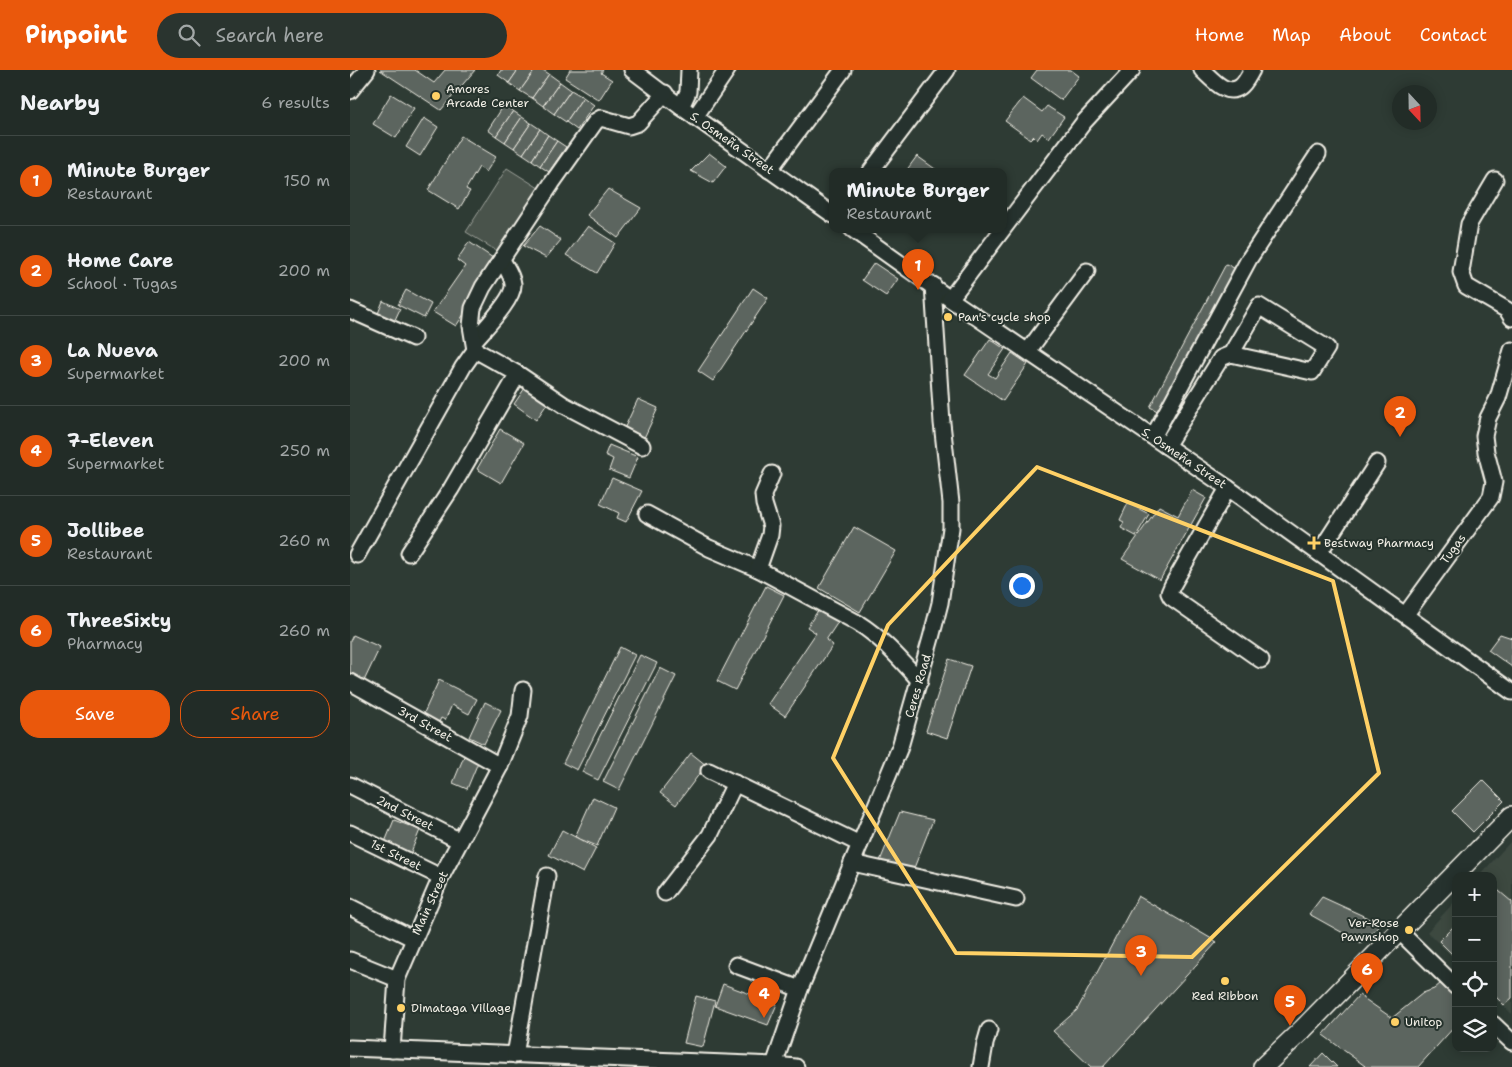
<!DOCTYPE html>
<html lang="en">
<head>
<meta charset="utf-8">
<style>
	body { margin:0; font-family:"Shantell Sans",sans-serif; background:#2a342f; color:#f1f3f6 }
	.controls { position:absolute; right:15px; bottom:15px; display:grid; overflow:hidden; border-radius:10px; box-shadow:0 2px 12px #0003 }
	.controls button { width:45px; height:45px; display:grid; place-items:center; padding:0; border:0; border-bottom:1px solid #3f4844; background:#222c27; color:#f1f3f6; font:25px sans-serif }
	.compass { position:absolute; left:1042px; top:15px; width:45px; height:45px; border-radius:50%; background:#222c27; box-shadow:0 2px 12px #0003; rotate:158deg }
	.you { position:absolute; left:671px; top:515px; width:18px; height:18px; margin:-12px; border:4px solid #fff; border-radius:50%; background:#1a73e8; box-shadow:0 0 0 8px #1a73e833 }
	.badge { display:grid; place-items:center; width:32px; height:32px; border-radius:50%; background:#ea580c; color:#fff; font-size:16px; font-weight:700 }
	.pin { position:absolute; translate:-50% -41px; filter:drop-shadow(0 1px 2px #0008) }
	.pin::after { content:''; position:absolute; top:26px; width:18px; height:15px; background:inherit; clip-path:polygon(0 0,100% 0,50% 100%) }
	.popup { position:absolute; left:479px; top:98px; width:178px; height:65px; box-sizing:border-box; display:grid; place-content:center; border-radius:10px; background:#222c27; filter:drop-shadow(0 1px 4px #0005); font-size:16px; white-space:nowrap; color:#a2a7a7 }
	.popup b { font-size:19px; color:#f1f3f6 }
	.popup::after { content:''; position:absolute; left:50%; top:100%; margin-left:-10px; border:10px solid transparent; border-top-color:#222c27 }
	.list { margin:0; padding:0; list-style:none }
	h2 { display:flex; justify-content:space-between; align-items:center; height:65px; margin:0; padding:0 20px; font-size:21px }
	h2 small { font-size:16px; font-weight:400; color:#a2a7a7 }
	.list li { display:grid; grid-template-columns:32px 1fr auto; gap:15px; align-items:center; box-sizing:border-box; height:90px; padding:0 20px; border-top:1px solid #3f4844 }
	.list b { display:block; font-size:19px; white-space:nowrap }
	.list p { margin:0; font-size:16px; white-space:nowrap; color:#a2a7a7 }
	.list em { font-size:16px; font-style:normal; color:#a2a7a7 }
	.actions { display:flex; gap:10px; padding:15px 20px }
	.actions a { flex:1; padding:11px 0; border:1px solid #ea580c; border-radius:20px; text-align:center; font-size:18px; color:#ea580c }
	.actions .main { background:#ea580c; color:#fff }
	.icon { flex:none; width:28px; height:28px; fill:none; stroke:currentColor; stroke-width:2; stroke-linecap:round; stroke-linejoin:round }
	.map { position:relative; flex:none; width:1162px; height:997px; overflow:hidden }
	header { display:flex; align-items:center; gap:30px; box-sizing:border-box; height:70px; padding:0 25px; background:#ea580c; color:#fff }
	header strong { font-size:24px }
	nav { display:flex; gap:28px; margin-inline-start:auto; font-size:18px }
	.search { width:350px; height:45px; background:#2a342f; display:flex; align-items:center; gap:12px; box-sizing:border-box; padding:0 18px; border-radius:28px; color:#a2a7a7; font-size:19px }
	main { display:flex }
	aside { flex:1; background:#222c27 }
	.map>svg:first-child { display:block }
	.built { fill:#3c4841 }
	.green { fill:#48524c; stroke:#9ea29a }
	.building { fill:#5c655e; stroke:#f4f1e8 }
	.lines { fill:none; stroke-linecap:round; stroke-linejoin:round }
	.minor-casing { stroke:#f4f1e8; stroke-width:19 }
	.major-casing { stroke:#f4f1e8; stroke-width:22 }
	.minor { stroke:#26332d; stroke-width:15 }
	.major { stroke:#26332d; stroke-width:19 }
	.marked { fill:none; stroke:#ffd166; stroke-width:4; stroke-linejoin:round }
	.poi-dot { fill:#ffd166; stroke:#26332d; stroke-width:2 }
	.labels { text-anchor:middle; stroke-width:4; stroke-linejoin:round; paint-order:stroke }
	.poi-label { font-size:12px; fill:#f4f1e8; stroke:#26332d; text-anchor:start }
	.street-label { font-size:12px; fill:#f4f1e8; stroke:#26332d }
</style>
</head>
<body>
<header>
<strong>Pinpoint</strong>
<div class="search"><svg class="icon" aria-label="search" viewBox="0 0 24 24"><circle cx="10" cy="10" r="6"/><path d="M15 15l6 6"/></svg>Search here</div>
<nav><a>Home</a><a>Map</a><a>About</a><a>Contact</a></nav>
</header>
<main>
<aside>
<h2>Nearby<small>6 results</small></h2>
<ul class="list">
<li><span class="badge">1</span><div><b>Minute Burger</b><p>Restaurant</p></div><em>150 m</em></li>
<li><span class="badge">2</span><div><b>Home Care</b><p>School · Tugas</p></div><em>200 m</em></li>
<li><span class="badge">3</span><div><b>La Nueva</b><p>Supermarket</p></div><em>200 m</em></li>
<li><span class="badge">4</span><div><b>7-Eleven</b><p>Supermarket</p></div><em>250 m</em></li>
<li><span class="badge">5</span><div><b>Jollibee</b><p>Restaurant</p></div><em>260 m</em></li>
<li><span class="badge">6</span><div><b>ThreeSixty</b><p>Pharmacy</p></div><em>260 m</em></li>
</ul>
<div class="actions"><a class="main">Save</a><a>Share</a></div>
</aside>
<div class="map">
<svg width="1162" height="997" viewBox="0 0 1162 997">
	<rect width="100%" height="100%" fill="#2e3b34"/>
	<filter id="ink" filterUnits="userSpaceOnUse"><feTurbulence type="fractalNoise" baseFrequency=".02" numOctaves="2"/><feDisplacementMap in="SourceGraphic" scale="10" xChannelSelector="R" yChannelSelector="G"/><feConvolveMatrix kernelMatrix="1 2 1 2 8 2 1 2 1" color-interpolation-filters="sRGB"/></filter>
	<g filter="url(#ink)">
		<g class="built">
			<path d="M1162,770v174l-19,-18v-120h-14z"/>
			<path d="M1106,830v60l-29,-28z"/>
		</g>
		<path class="green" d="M157,98l35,22 -40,64 -36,-22z"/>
		<g class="building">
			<path d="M30,0h35l19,13 11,-13h30l-34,40z"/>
			<path d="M151,0h17l-9,13 -11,-8z"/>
			<path d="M168,0h17l-15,21 -11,-8z"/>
			<path d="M185,0h8l6,4 -17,24 -12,-7z"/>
			<path d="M220,0h33l-2,3 11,7 -13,20 -34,-22z"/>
			<path d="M687,0h34l8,6 -18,24 -30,-22z"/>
			<path d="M199,4l11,8 -17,24 -11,-8z"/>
			<path d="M210,12l11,8 -17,24 -11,-8z"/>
			<path d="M221,20l12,7 -17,25 -12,-8z"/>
			<path d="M41,24l23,14 -18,30 -23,-14z"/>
			<path d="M233,27l11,8 -17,25 -11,-8z"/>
			<path d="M673,28l19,14 5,-6 17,11 -15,21 -7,-5 -5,7 -4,-4 -3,3 -25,-18z"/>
			<path d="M154,35l9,6 -17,25 -8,-6z"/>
			<path d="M163,41l9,6 -17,25 -9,-6z"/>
			<path d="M172,47l9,6 -17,25 -9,-6z"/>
			<path d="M74,48l14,9 -18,29 -14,-9z"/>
			<path d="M181,53l9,6 -17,25 -9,-6z"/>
			<path d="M190,59l8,6 -16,25 -9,-6z"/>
			<path d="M198,65l9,6 -17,25 -8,-6z"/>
			<path d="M111,66l35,21 -10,15 -7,-5 -13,22 4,2 -11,18 -31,-19z"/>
			<path d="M207,71l9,6 -17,25 -9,-6z"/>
			<path d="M359,83l17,13 -13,17 -22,-12z"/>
			<path d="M567,86l21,15h-32z"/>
			<path d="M258,119l33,19 -23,30 -31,-23z"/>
			<path d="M190,156l21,14 -15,18 -23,-12z"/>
			<path d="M238,156l27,17 -18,30 -31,-18z"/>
			<path d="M119,172l30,20 -43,64 -23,-14 32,-46 -8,-6z"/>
			<path d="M524,193l24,16 -12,17 -24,-16z"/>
			<path d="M876,194l14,7 -77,143 -13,-7z"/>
			<path d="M403,218l15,10 -55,83 -15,-10z"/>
			<path d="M56,220l25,14 -7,14 -26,-13z"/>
			<path d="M33,231l17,8 -7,15 -16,-8z"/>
			<path d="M640,269l15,10 -17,25 7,4 17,-25 16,11 -25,37 -38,-26z"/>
			<path d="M177,315l22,16 -13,19 -22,-16z"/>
			<path d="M288,329l20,9 -14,30 -20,-9z"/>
			<path d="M150,359l24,14 -23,40 -24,-14z"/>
			<path d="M259,375l29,12 -9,21 -20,-8 4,-11 -8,-4z"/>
			<path d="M262,408l30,13 -16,31 -9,-4 2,-5 -19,-9z"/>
			<path d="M842,420l14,8 -46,82 -38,-21 37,-53 19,10z"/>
			<path d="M778,433l21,11 -13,22 -15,-8 3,-6 -4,-2z"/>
			<path d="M504,457l42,24 -36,61 -41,-24z"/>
			<path d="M416,516l18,9 -49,95 -18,-9z"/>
			<path d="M469,539l19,13 -12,18 7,5 -48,71 -17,-12 48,-71 -9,-6z"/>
			<path d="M1150,564l12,4v29l-24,-17z"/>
			<path d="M3,565l27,12 -16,34 -14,-6v-34z"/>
			<path d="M270,577l15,8 -58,115 -14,-7z"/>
			<path d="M290,585l17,8 -59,117 -16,-8z"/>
			<path d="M599,589l22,7 -24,72 -21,-7z"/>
			<path d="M310,598l16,8 -57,114 -16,-8z"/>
			<path d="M89,610l38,19 -8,15 -17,-9 -7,15 -4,-2 -2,4 -16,-7z"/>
			<path d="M135,632l16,8 -17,34 -15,-7z"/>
			<path d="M117,679l14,6 -14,34 -14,-6z"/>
			<path d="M341,683l15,12 -30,40 -16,-12z"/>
			<path d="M1133,710l21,21 -31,31 -21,-21z"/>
			<path d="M243,727l21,10 -17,39 -22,-9z"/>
			<path d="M550,742l33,8 -19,48 -34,-7z"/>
			<path d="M44,750l26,10 -11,27 -26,-10z"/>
			<path d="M212,760l34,18 -13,25 -34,-18z"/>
			<path d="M1143,816l19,16v96l-8,7 -11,-11z"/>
			<path d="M788,826l79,46 -114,125h-12l-38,-36 24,-21z"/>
			<path d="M972,827l59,27 -20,19 -52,-29z"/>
			<path d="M1106,854v34l-17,-17z"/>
			<path d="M1091,913l15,14v28l-38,42h-55l2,-1 -42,-31 36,-40 33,23 31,-25 11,-4z"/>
			<path d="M373,914l54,20 -9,21 -53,-19z"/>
			<path d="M346,926l19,5 -12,46 -19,-4z"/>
			<path d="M973,983l14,14h-27z"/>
		</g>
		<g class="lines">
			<defs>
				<g id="minor">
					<path d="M282,0l49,37 152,108"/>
					<path d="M852,0c10,9 24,27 38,17 5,-3 9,-12 12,-17"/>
					<path d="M0,21l17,-21"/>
					<path d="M331,37l7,-15 1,-22"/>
					<path d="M345,47l32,-47"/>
					<path d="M419,100l74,-100"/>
					<path d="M521,101l76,-101"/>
					<path d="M1145,110l-26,44 -8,48 5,14 41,24 5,8"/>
					<path d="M502,159l98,70 278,189 284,204"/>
					<path d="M600,229l134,-177 48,-52"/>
					<path d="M0,240l63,28"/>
					<path d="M124,271c9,-11 41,-43 39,-57 -1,-9 -7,-17 -11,-24"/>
					<path d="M125,280l43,24 46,31 78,41"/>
					<path d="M678,281l59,-80"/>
					<path d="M803,367l96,-178 69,-105"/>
					<path d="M816,376l55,-88 10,-4 81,18 15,-24 -68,-42 -28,48"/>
					<path d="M878,418l-56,98 -3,7 2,4 90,63"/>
					<path d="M297,444l62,34 49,21 100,54c24,15 43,37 62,58"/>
					<path d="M59,483l42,-64 67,-115"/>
					<path d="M969,483l58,-90"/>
					<path d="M7,485l106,-188 12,-17 -4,-24 2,-18 10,-21 69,-104 44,-62 5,-3 28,8 9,-3 27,-30"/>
					<path d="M408,499l12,-34 1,-9 -7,-22 -1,-9 9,-21"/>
					<path d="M1056,544l85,-117 3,-15 -8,-30 -2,-16 4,-18 10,-20 14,-48"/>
					<path d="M0,612l150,84"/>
					<path d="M359,701l151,73"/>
					<path d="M0,715l110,56"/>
					<path d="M0,763l91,44"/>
					<path d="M502,793l164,36"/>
					<path d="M315,823l45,-58 25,-52"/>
					<path d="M0,837l64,32"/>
					<path d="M1049,861l57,56"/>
					<path d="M0,890l47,19"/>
					<path d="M386,895l64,24"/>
					<path d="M1143,954l19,18"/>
					<path d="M0,978l424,17 22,2"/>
					<path d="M42,980l5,-71 44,-102 59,-111 20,-50 3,-26"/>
					<path d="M165,985l32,-179"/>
					<path d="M424,995l26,-76 100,-242 31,-109 9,-35 11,-75v-25l-9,-80 -9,-138"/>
					<path d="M631,997l4,-23 4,-14"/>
				</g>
				<path id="major" d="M913,997l39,-37 210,-214"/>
			</defs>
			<use href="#minor" class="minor-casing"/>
			<use href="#major" class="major-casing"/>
			<use href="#minor" class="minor"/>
			<use href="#major" class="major"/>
		</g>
	</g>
	<path class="marked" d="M687,397l296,114 46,192 -187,184 -236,-4 -123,-195 55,-133z"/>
	<g class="poi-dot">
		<circle cx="86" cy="26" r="5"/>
		<circle cx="598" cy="247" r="5"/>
		<path d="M961.5 465.5h5v5h5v5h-5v5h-5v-5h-5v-5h5z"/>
		<circle cx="1059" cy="860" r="5"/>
		<circle cx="875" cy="911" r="5"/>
		<circle cx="51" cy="938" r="5"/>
		<circle cx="1045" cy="952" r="5"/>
	</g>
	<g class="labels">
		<g class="poi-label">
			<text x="96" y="23">Amores<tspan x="96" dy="14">Arcade Center</tspan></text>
			<text x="608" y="251">Pan's cycle shop</text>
			<text x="974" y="477">Bestway Pharmacy</text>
			<text x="1049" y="857" text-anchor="end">Ver-Rose<tspan x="1049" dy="14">Pawnshop</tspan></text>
			<text x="875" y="930" text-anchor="middle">Red Ribbon</text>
			<text x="61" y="942">Dimataga Village</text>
			<text x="1055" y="956">Unitop</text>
		</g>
		<g class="street-label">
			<text transform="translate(382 73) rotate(35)" y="4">S. Osmeña Street</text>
			<text transform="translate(834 388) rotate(34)" y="4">S. Osmeña Street</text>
			<text transform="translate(1103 479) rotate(-54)" y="4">Tugas</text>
			<text transform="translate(568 616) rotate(-74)" y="4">Ceres Road</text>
			<text transform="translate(75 654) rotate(29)" y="4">3rd Street</text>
			<text transform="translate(55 743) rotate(27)" y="4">2nd Street</text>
			<text transform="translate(46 785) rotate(26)" y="4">1st Street</text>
			<text transform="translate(80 833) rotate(-65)" y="4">Main Street</text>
		</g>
	</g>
</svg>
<div class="controls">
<button>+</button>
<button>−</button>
<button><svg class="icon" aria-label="locate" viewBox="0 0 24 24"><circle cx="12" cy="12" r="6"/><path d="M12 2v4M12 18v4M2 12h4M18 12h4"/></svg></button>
<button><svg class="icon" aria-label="layers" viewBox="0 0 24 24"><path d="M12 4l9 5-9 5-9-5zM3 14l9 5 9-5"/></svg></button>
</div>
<svg class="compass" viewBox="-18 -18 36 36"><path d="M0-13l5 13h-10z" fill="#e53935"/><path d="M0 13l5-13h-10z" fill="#a2a7a7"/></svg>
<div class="you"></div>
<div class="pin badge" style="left:568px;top:220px">1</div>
<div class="popup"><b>Minute Burger</b>Restaurant</div>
<div class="pin badge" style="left:1050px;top:367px">2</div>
<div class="pin badge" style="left:791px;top:906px">3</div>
<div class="pin badge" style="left:414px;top:948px">4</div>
<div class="pin badge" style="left:940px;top:956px">5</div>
<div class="pin badge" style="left:1017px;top:924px">6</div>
</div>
</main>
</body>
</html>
